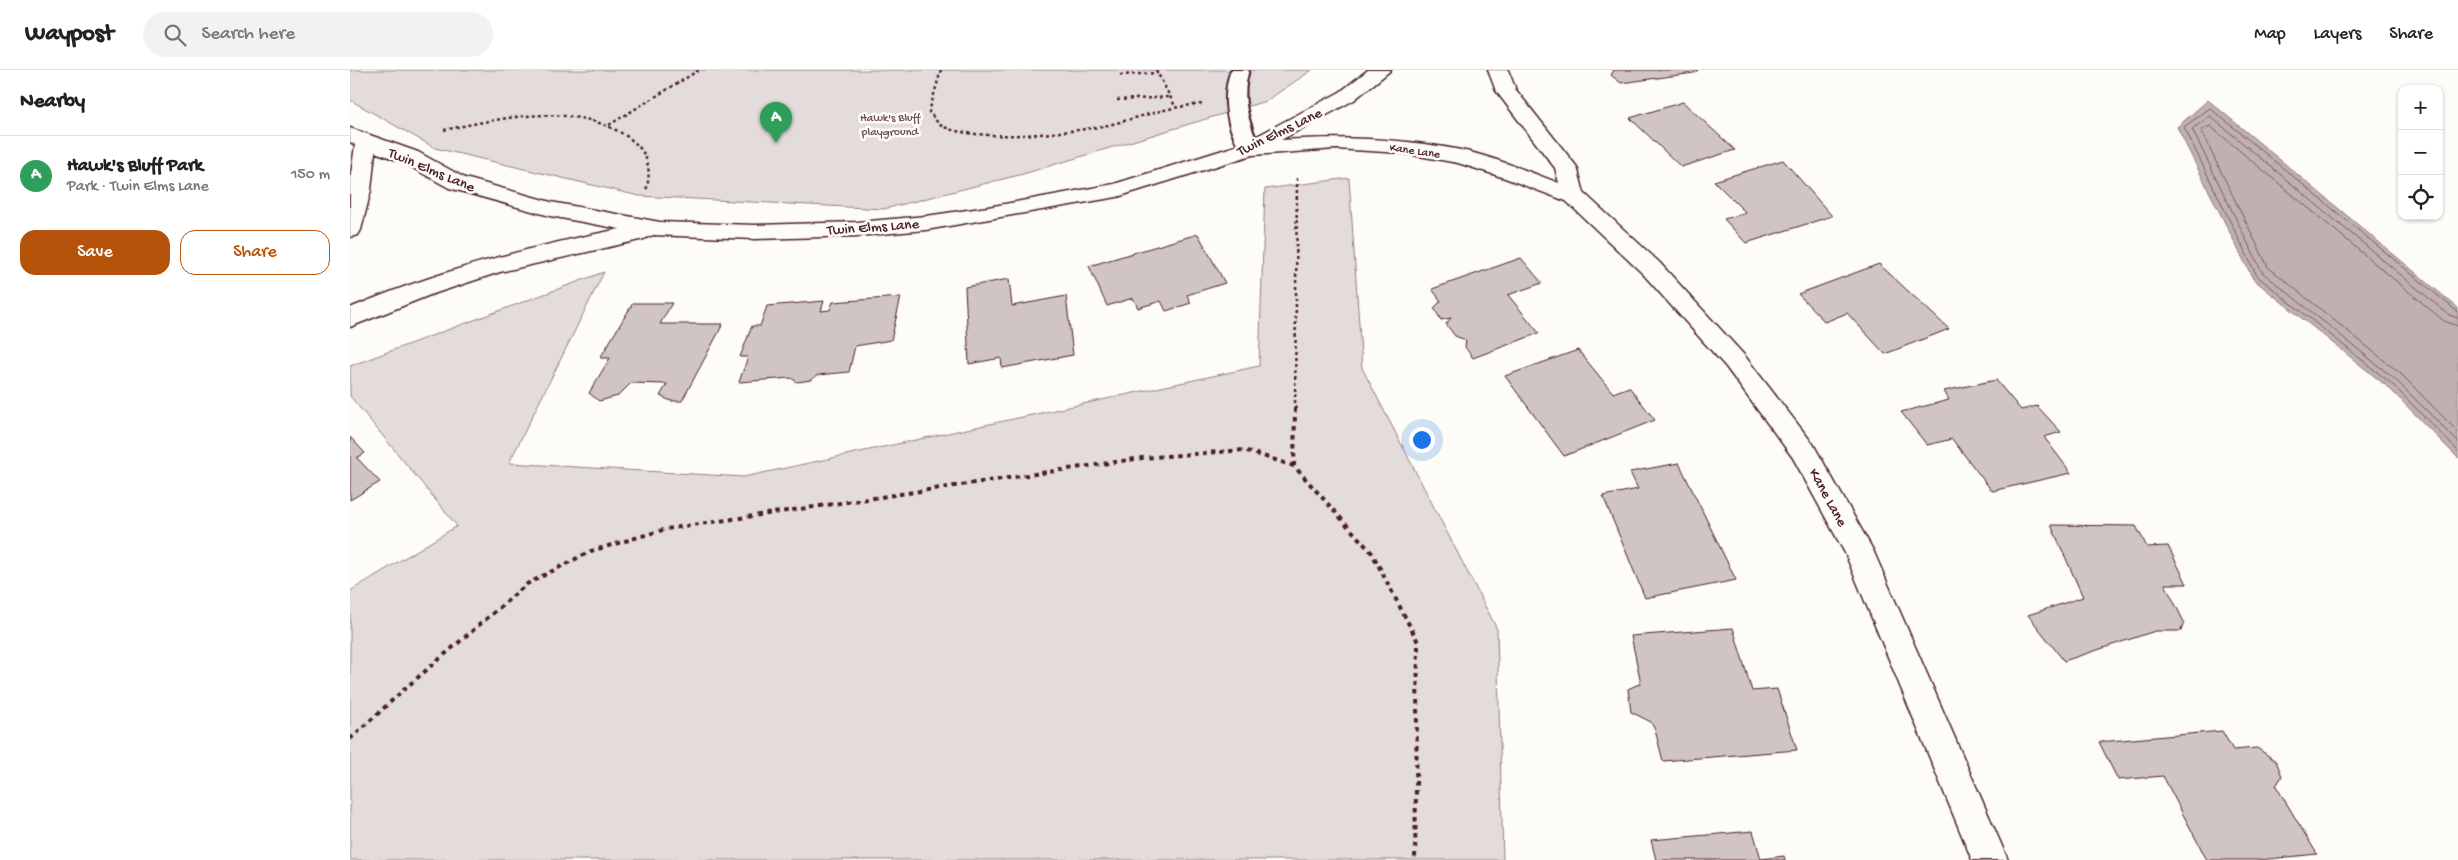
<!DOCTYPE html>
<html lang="en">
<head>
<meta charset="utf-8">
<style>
	body { margin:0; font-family:"Gochi Hand",sans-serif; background:#f2f2f2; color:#222 }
	.controls { position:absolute; right:15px; top:15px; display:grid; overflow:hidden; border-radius:10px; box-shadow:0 1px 4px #0004 }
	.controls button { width:45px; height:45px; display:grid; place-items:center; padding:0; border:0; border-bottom:1px solid #e0e0e0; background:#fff; color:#222; font:25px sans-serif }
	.you { position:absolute; left:1071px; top:369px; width:18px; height:18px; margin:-12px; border:4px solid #fff; border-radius:50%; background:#1a73e8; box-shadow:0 0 0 8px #1a73e833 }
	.badge { display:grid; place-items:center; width:32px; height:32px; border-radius:50%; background:#b45309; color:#fff; font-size:16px; font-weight:700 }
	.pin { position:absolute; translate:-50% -41px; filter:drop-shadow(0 1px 2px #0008) }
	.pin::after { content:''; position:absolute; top:26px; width:18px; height:15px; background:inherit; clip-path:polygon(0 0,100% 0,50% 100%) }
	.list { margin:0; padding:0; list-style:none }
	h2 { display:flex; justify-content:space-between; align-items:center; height:65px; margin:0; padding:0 20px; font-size:21px }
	h2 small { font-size:16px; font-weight:400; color:#767676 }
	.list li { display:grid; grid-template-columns:32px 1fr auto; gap:15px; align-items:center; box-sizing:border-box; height:80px; padding:0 20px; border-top:1px solid #e0e0e0 }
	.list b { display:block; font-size:19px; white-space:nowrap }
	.list p { margin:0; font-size:16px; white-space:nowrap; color:#767676 }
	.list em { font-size:16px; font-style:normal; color:#767676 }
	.actions { display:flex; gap:10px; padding:15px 20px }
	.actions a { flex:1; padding:11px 0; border:1px solid #b45309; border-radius:15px; text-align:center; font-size:18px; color:#b45309 }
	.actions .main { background:#b45309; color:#fff }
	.icon { flex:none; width:28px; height:28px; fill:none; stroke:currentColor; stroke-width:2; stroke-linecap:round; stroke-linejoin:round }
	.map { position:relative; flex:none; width:2108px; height:790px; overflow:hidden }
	header { display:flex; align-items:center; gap:30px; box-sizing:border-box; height:70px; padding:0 25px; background:#fff; border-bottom:1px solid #e0e0e0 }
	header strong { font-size:24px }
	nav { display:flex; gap:28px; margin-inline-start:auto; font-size:18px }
	.search { width:350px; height:45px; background:#f2f2f2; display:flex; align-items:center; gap:12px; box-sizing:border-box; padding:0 18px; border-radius:28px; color:#767676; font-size:19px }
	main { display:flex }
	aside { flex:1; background:#fff }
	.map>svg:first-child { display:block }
	.green { fill:#e3dcda; stroke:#967e82 }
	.water { fill:#c0b1b1; stroke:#91777b }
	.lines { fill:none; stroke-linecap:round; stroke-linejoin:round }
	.shore { stroke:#795961; stroke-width:1 }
	.building { fill:#d0c5c4; stroke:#4a1f2b }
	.service-casing { stroke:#4a1f2b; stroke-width:4 }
	.minor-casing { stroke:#4a1f2b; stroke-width:3 }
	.path-far1 { stroke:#4a1f2b; stroke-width:2.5; stroke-dasharray:3 3; stroke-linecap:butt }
	.path { stroke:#4a1f2b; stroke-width:4; stroke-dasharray:4.5 4.5; stroke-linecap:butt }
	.service { fill:#fdfcf7; fill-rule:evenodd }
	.minor { fill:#fdfcf7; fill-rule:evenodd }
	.labels { text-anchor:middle; stroke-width:5; stroke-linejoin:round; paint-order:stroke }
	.far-park-label { font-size:12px; fill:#704e57; stroke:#fdfcf7 }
	.far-street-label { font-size:12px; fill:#4a1f2b; stroke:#fdfcf7 }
	.street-label { font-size:15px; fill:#4a1f2b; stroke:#fdfcf7 }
</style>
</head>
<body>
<header>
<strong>Waypost</strong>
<div class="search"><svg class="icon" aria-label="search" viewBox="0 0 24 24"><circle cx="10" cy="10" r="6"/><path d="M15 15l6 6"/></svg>Search here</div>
<nav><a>Map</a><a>Layers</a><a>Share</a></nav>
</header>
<main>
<aside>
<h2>Nearby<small></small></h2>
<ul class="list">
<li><span class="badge" style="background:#2e9e5b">A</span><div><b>Hawk's Bluff Park</b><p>Park · Twin Elms Lane</p></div><em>150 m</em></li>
</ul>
<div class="actions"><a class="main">Save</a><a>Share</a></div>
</aside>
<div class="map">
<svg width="2108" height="790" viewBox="0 0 2108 790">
	<rect width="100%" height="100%" fill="#fdfcf7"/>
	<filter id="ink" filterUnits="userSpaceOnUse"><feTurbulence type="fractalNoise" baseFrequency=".02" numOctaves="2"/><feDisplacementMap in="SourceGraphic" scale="10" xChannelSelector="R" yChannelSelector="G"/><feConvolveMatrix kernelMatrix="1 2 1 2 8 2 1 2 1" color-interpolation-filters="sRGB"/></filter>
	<g filter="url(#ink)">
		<g class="green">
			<path d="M0,0h962l-46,31 -243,73 -139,35 -245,-13 -204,-48 -85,-48z"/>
			<path d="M999,108l13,190 135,261 6,231h-1153v-269l107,-65 -107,-130v-30l254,-94 -95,191 235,14 515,-111 6,-177z"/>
		</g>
		<path class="water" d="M1858,30l250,208v150l-69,-70 -136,-109 -76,-152z"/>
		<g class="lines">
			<g class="shore">
				<path d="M2108,242l-248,-204 -26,19 73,149 135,108 66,67"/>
				<path d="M2108,248l-9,-3 -239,-199 -18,13 70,143 134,108 62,62"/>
				<path d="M2108,256l-14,-5 -234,-195 -9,5 67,136 133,107 57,58"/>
			</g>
		</g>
		<g class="building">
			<path d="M1264,0h84l-4,3 -73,10 -10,-8z"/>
			<path d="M1333,32l52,48 -54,17 -51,-49z"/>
			<path d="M1433,90l49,56 -86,27 -22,-24 22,-6 -32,-32z"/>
			<path d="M848,164l27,49 -38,12 4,8 -25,8 -5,-10 -23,7 -5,-10 -26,8 -18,-40z"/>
			<path d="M1171,188l21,25 -34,12 31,38 -66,25 -8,-11 1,-7 -11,-4 -9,-12 5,-6 -10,2 -7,-12 7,-7 -9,-12z"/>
			<path d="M1529,194l70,65 -64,25 -38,-41 -22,9 -27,-28z"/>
			<path d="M659,209l3,27 54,-10 7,59 -71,13 -1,-10 -32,6 -4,-77z"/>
			<path d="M551,227l-10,43 -36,6 -6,26 -31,3 -7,5 -14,2 -6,-4 -52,4 9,-25h-8l12,-31h8l7,-20 57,-5 -3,10 9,-1 3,-8z"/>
			<path d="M283,233h39l-12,21h63l-41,77h-11l-11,-5 7,-12 -36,-1 -13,13 -19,5 -10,-8 21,-35h-10z"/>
			<path d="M1228,280l35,43 16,-6 26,33 -91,36 -59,-80z"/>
			<path d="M1646,310l25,30 16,-4 24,26 -17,5 27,36 -79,18 -40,-52 -25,6 -26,-33 48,-12 -5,-9z"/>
			<path d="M0,367l15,16 -8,5 23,24 -30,18z"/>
			<path d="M1329,393l57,117 -91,18 -42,-102 35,-7 -8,-17z"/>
			<path d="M1701,455l85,1 11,21 21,-1 19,38h-22l19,38 -3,9h-26l-91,30 -36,-46 55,-18z"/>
			<path d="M1383,558l19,63 25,-2 20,61 -134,11 -8,-31 -4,-8 -20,-10 -3,-23 13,-6 -10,-47z"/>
			<path d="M1872,661l11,19 24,-2 19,13 6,15 -6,10 41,68 -58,6h-52l-44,-84 -45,4 -19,-38z"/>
			<path d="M1403,761l8,28 23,-3 1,4h-129l-5,-20z"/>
		</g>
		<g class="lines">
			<defs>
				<path id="service" d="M881,0h18c-9,29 0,52 11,79l-3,4 -7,2 -7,-2c-17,-24 -22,-56 -12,-83z"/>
				<path id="minor" d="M1018,0h23l-37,30 -73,40c61,-4 120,-2 180,10 33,7 66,21 98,33l-4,-15 -59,-77 -8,-21h20l8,20 61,77 7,26 75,69 85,93 69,89 60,106 135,310h-36l-127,-307 -52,-95 -67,-91 -83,-93 -77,-73 -61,-23 -47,-15 -56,-10 -66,-4 -84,6 -135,42 -191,33 -68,6 -103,3 -102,-4 -9,4 -144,33 -70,23 -80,32v-19c87,-37 178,-61 270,-79l-70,-13 -101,-28 -47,-26 -27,-10 -4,38 -10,40 -3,5 -8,2v-55l5,-37 -5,-3v-14l68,24 47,26 86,24 109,20 95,3 103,-3 68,-6 62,-9 126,-23 128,-40 98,-52z"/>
			</defs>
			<use href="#service" class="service-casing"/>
			<use href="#minor" class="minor-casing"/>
			<g class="path-far1">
				<path d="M591,0l-12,42c4,4 8,11 13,14 34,17 128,7 166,-1 34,-8 61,-19 96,-21"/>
				<path d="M806,0l19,36"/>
				<path d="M770,5l38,-2"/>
				<path d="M767,30l53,-3"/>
				<path d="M259,55l90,-55"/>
				<path d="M94,60c57,-12 126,-28 179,4 23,14 30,31 23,57"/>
				<path d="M945,339l2,-231"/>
			</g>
			<g class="path">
				<path d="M945,338l-1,58 78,87 46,89 -3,218"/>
				<path d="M0,669l59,-54 118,-101 64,-33 75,-22 476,-71 102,-8 50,16"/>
			</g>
			<use href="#service" class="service"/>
			<use href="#minor" class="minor"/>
		</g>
	</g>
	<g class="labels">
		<g class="far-park-label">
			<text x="540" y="51">Hawk's Bluff<tspan x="540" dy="14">playground</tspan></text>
		</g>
		<g class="far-street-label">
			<text transform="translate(1065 80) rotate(8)" y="4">Kane Lane</text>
		</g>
		<g class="street-label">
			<text transform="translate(929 61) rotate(-26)" y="5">Twin Elms Lane</text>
			<text transform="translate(82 99) rotate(23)" y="5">Twin Elms Lane</text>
			<text transform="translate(523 156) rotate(-4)" y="5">Twin Elms Lane</text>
			<text transform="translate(1479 427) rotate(61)" y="5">Kane Lane</text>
		</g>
	</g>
</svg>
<div class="controls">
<button>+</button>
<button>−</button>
<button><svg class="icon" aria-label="locate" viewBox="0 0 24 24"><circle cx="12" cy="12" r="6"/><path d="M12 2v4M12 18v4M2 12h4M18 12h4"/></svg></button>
</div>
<div class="you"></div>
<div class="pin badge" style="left:426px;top:73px;background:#2e9e5b">A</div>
</div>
</main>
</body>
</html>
